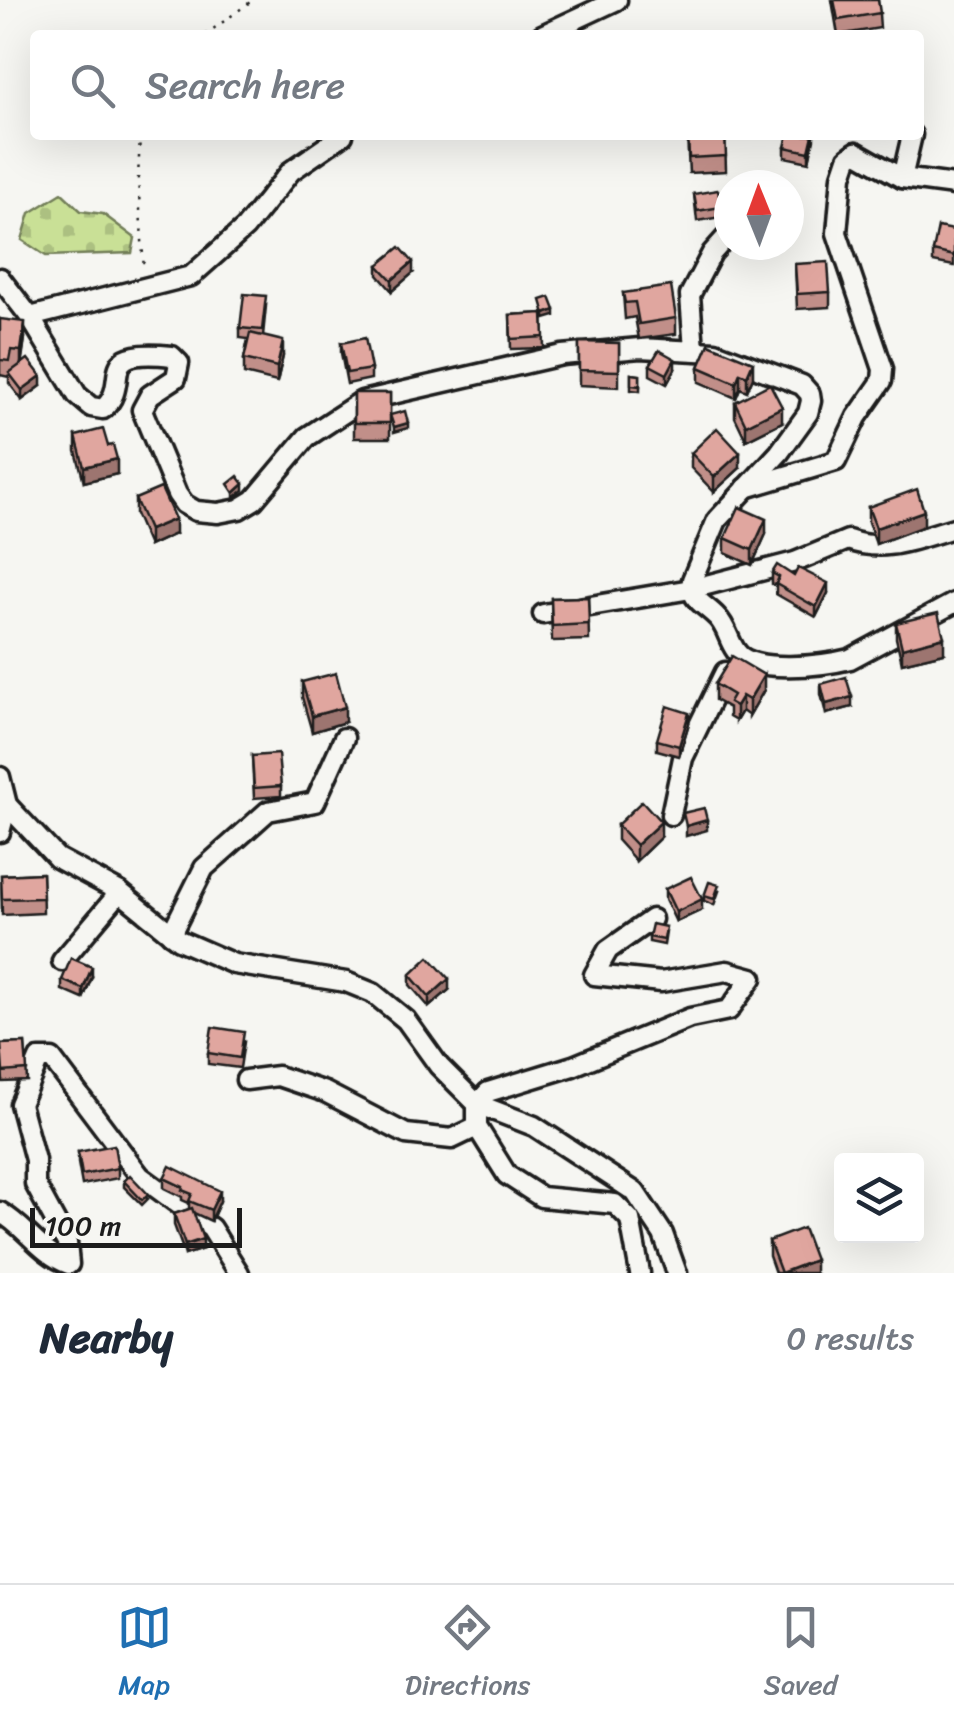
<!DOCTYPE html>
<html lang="en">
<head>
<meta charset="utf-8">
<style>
	body { margin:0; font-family:Sriracha,sans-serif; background:#f2f2f3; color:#1f2937 }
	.controls { position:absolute; right:30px; bottom:30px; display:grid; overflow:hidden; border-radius:10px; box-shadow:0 10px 40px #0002 }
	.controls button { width:90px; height:90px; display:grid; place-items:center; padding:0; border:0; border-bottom:2px solid #e0e1e3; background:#fff; color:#1f2937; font:50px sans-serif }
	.compass { position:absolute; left:714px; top:170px; width:90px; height:90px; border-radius:50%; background:#fff; box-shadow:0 10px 40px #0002; rotate:359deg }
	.scale { position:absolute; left:30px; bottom:25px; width:212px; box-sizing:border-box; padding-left:10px; border:5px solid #1c1c1c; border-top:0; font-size:28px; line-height:35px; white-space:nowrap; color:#1c1c1c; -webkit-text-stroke:8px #f6f6f2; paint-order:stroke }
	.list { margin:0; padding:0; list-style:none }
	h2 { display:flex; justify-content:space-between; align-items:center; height:130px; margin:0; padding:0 40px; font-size:42px }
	h2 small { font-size:32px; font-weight:400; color:#747a83 }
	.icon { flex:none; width:55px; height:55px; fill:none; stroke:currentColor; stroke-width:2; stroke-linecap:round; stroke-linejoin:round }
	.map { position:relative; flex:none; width:954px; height:1273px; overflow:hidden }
	.search { position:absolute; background:#fff; box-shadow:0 10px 40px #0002; left:30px; right:30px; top:30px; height:110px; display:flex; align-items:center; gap:25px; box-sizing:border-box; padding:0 35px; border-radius:10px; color:#747a83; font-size:38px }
	.sheet { height:310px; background:#fff }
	nav { display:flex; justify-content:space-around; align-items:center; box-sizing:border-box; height:140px; border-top:2px solid #e0e1e3; background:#fff; font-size:28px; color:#747a83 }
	nav a { display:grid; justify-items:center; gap:5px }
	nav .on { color:#1f6fb2 }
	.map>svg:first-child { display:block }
	.cemetery { fill:url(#cemetery-stones); stroke:#727e59; stroke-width:2.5 }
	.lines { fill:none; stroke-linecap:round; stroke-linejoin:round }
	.minor-casing { stroke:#1c1c1c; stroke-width:25 }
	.path { stroke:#1c1c1c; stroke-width:2.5; stroke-dasharray:2.5 8; stroke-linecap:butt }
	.minor { stroke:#f6f6f2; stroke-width:18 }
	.wall { fill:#c18f89; stroke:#1c1c1c; stroke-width:2.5 }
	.shaded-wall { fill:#9d746f; stroke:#1c1c1c; stroke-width:2.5 }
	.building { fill:#e0a69f; stroke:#1c1c1c; stroke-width:2.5 }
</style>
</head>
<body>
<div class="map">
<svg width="954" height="1273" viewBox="0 0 954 1273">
	<defs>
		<pattern id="cemetery-stones" width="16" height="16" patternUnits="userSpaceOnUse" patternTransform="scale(2.5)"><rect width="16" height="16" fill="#c9e096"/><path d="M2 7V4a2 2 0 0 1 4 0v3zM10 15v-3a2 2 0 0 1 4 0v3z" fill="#acc081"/></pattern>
	</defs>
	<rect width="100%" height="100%" fill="#f6f6f2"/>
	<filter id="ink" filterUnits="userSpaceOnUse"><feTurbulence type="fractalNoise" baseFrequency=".01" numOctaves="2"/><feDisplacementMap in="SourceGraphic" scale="20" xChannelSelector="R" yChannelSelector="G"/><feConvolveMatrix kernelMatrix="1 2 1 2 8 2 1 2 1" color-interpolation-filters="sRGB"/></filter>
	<g filter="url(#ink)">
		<path class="cemetery" d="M62,193l19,18 22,3 32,24 -3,15 -86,3 -24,-16 8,-27z"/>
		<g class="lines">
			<defs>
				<g id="minor">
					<path d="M542,35l75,-35"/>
					<path d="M902,178l10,-43"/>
					<path d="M0,278l30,39 47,78 14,12 12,2c31,-27 -13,-62 69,-53l7,7 -3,15 -26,17 -8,15 35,84 7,10 12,7 22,2 21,-4 15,-9 53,-63 55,-36 200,-46 78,-7 75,4 87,33 8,9 1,7 -3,12 -29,40 -62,67 -25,60c-3,20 13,24 25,37 10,10 11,23 19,34 15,24 90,14 114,8l104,-56"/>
					<path d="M30,317l161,-41 54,-48 46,-57 52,-36"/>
					<path d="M694,350l-4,-55 22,-42 17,-19"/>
					<path d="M746,488l90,-27 21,-44 25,-36 1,-12 -46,-136 5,-57 6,-18 8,-6 46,26 52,7"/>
					<path d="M543,614l148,-25 104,-27 53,-22c38,14 69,-2 106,-12"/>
					<path d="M0,777l7,28 -7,27"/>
					<path d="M7,805l50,53 63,34 59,48 55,24 112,18 27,11 33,27 33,46 38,38 57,22 101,66 28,42 14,39"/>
					<path d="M671,815l12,-57 42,-86"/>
					<path d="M171,934l33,-66 64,-57 47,-9 29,-64"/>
					<path d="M62,961l58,-69"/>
					<path d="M246,1080l32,-4 47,16 81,42 46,5 25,-12"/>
					<path d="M0,1212c26,15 41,42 69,52l-2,-21 -32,-59v-24l-15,-56 19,-45h13l88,117 71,52 28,45"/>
					<path d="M640,1273l-10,-54 -15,-15 -74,-7 -34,-22 -30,-48v-23l11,-12 85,-26 117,-48 39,-8 23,-32 -25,-7 -66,11 -67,-7 14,-25 44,-31"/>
				</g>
			</defs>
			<use href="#minor" class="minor-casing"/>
			<g class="path">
				<path d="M205,35l48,-35"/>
				<path d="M140,135l-2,44 6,91"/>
			</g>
			<use href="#minor" class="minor"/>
		</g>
		<g class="wall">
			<path d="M832,0h46l2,28 -42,7z"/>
			<path d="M687,135h38l1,36 -37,2z"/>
			<path d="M814,135l-5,27 -24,-5v-10z"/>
			<path d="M694,194l27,13v10l-24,4z"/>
			<path d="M954,230v36l-21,-4v-11z"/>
			<path d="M795,264l35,28v15l-33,2z"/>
			<path d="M378,265l35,8 -21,18 -14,-16z"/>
			<path d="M623,293l53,25v16l-37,5 -4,-22 -10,2z"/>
			<path d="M266,306l-3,30 20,20 -6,26 -33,-8v-15l4,-20 -8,-1v-10z"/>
			<path d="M543,313l1,35 -33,1 -1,-34z"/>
			<path d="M0,319l25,19 -4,25 20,23 -19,14 -13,-17v-6l-9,-2z"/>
			<path d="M579,342l40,1v44l-40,-2z"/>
			<path d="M341,343l30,26v10l-24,5 -6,-31z"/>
			<path d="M709,344l44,33 -6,14 -7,-3 -4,10 -37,-16v-15z"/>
			<path d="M650,365l25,4 -8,15 -17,-9z"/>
			<path d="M631,374l9,1v16l-9,-1z"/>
			<rect x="354" y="393" width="36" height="45"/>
			<path d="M735,402l47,20 -36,18 -11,-23z"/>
			<path d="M76,436l41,38 -33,8 -8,-31z"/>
			<path d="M691,453l49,15 -26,24 -23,-24z"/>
			<path d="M135,499l40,35 -26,12 -14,-32z"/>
			<path d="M868,507l56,19 -48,18 -8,-22z"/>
			<path d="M766,534l-14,31 -27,-12v-15z"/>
			<path d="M772,573l22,3 34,17 -12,24 -40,-23v-8l-4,-2z"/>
			<path d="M588,597l1,43 -37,1 -1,-43z"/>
			<path d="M896,623l48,30 -42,10 -6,-25z"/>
			<path d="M302,682l43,40 -33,10 -10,-35z"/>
			<path d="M715,684l49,6 -15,26 -7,-5 -6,10 -7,-4v-9l-14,-8z"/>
			<path d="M821,684l31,23 -26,7 -5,-20z"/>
			<path d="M689,723l-10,33 -22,-6v-10z"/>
			<path d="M252,756l29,30v10l-27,2z"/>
			<path d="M617,825l44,12 -25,24 -19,-21z"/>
			<path d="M42,873l1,40 -41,2 -1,-40z"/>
			<path d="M665,889l37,21 -26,12 -11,-23z"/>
			<path d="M719,891l-5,14 -10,-4v-5z"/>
			<path d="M666,932l-2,13 -15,-3v-5z"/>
			<path d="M410,975l39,15 -20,17 -19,-22z"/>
			<path d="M92,977l-9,22 -21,-9v-10z"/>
			<path d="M244,1042l-4,26 -32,-4v-11z"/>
			<path d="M25,1043l2,38 -24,1 -2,-38z"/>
			<path d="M78,1152l40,16v10l-36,7 -4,-22z"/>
			<path d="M164,1178l56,23 -9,20 -17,-8 9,36 -18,6 -11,-30v-11l15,-5v-6l-7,-3v-3l-18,-9z"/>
			<path d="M124,1181l24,18 -6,6 -18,-18z"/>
			<path d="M769,1241l46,32h-40l-6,-17z"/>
		</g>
		<g class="shaded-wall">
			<path d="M813,135h1v4l-5,23v-10z"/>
			<path d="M413,262v11l-21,18v-11z"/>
			<path d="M555,310v6l-10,3v-5z"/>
			<path d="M25,322v16l-4,29v-16z"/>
			<path d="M283,341v15l-6,26v-15z"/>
			<path d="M675,359v10l-8,15v-10z"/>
			<path d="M753,362v15l-6,14v-15z"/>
			<path d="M740,373v15l-4,10v-15z"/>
			<path d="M41,376v10l-19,14v-10z"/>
			<path d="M782,407v15l-36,18v-15z"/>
			<path d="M408,423v5l-14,4v-5z"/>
			<path d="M740,453v15l-26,24v-15z"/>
			<path d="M117,459v15l-33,8v-15z"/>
			<path d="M244,484v6l-10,8v-5z"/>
			<path d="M924,511v15l-48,18v-16z"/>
			<path d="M175,519v15l-26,12v-16z"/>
			<path d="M766,519v15l-14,31v-15z"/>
			<path d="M828,583v10l-12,24v-10z"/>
			<path d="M944,637v16l-42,10v-15z"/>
			<path d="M764,675v15l-15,26v-16z"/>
			<path d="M742,696v15l-6,10v-15z"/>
			<path d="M852,697v10l-26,7v-10z"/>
			<path d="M345,707v15l-33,10v-16z"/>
			<path d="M689,713v10l-10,33v-10z"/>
			<path d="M707,820v10l-21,6v-10z"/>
			<path d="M661,822v15l-25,24v-16z"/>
			<path d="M702,899v11l-26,12v-10z"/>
			<path d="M92,967v10l-9,22v-10z"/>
			<path d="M449,979v11l-20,17v-10z"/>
			<path d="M220,1191v10l-9,20v-11z"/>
			<path d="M203,1239v10l-18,6v-10z"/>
			<path d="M815,1260v13h-34z"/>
		</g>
		<g class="building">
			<path d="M834,0h44l2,13 -42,7z"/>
			<path d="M688,135h37l1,21 -37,2z"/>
			<path d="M788,135h25l-4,17 -24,-5z"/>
			<path d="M718,190l3,17 -24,4 -3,-17z"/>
			<path d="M938,227l16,3v26l-21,-5z"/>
			<path d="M400,247l13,15 -21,18 -14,-15z"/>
			<path d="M828,262l2,30 -33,2 -2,-30z"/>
			<path d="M671,286l5,32 -37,6 -4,-22 -10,1 -2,-10z"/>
			<path d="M244,294l22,2 -4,34 -22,-2z"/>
			<path d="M550,297l5,13 -10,4 -4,-14z"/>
			<path d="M543,313l1,24 -33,2 -1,-24z"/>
			<path d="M0,319l25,3 -4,29 -10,-1 -2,11 -9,-1z"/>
			<path d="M250,333l33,8 -6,26 -33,-8z"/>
			<path d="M365,338l6,31 -24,4 -6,-30z"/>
			<path d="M579,342l40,1v28l-40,-1z"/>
			<path d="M709,344l44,18 -6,14 -7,-3 -4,10 -37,-16z"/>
			<path d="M659,350l16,9 -8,15 -17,-9z"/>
			<path d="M28,359l13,17 -19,14 -13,-17z"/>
			<path d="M631,374l9,1v11l-9,-1z"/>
			<path d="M770,384l12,23 -36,18 -11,-23z"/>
			<rect x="354" y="393" width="36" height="30"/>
			<path d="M405,411l3,12 -14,4 -4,-12z"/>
			<path d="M717,428l23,25 -26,24 -23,-24z"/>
			<path d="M103,429l5,17 5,-1 4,14 -33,8 -8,-31z"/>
			<path d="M238,476l6,8 -10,9 -6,-9z"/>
			<path d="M161,488l14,31 -26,11 -14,-31z"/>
			<path d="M917,489l7,22 -48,17 -8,-21z"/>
			<path d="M739,507l27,12 -14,31 -27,-12z"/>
			<path d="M777,565l17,11 4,-8 30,15 -12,24 -40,-23 3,-7 -7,-4z"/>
			<path d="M588,597l1,27 -37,2 -1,-28z"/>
			<path d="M938,613l6,24 -42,11 -6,-25z"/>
			<path d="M732,656l32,19 -15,25 -7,-4 -6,10 -7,-4 4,-7 -18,-11z"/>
			<path d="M336,673l9,34 -33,9 -10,-34z"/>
			<path d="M846,677l6,20 -26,7 -5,-20z"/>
			<path d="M667,706l22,7 -10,33 -22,-6z"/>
			<path d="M278,754l3,32 -27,2 -2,-32z"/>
			<path d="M642,801l19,21 -25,23 -19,-20z"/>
			<path d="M704,808l3,12 -21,6 -3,-13z"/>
			<path d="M42,873l1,25 -41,1 -1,-24z"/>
			<path d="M691,877l11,22 -26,13 -11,-23z"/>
			<path d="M709,882l10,3 -5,14 -10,-3z"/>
			<path d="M652,924l14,3 -2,13 -15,-3z"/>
			<path d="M429,957l20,22 -20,18 -19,-22z"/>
			<path d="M71,958l21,9 -9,22 -21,-9z"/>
			<path d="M212,1027l32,5 -4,26 -32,-5z"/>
			<path d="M25,1043l2,27 -24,2 -2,-28z"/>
			<path d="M114,1145l4,23 -36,7 -4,-23z"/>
			<path d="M170,1166l50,25 -9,19 -22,-9 3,-7 -10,-4 1,-3 -19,-9z"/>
			<path d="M130,1175l18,19 -6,6 -18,-19z"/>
			<path d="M192,1208l11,31 -18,6 -11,-31z"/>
			<path d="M803,1228l12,32 -34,13 -12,-32z"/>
		</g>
	</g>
</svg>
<div class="controls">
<button><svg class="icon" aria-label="layers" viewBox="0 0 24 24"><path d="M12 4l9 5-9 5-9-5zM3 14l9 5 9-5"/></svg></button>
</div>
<svg class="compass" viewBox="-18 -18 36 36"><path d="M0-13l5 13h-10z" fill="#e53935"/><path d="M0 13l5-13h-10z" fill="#747a83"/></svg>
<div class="scale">100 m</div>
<div class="search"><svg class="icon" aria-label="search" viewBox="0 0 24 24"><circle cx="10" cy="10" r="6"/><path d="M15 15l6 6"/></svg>Search here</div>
</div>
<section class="sheet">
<h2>Nearby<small>0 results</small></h2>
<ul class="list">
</ul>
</section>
<nav>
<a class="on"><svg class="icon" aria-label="map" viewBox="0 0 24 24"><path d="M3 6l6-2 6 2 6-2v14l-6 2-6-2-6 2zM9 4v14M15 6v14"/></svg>Map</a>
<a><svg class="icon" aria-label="directions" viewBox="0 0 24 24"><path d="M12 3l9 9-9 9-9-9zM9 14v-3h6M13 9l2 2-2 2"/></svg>Directions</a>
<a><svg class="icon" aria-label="saved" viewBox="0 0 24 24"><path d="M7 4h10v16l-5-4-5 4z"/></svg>Saved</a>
</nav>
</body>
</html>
